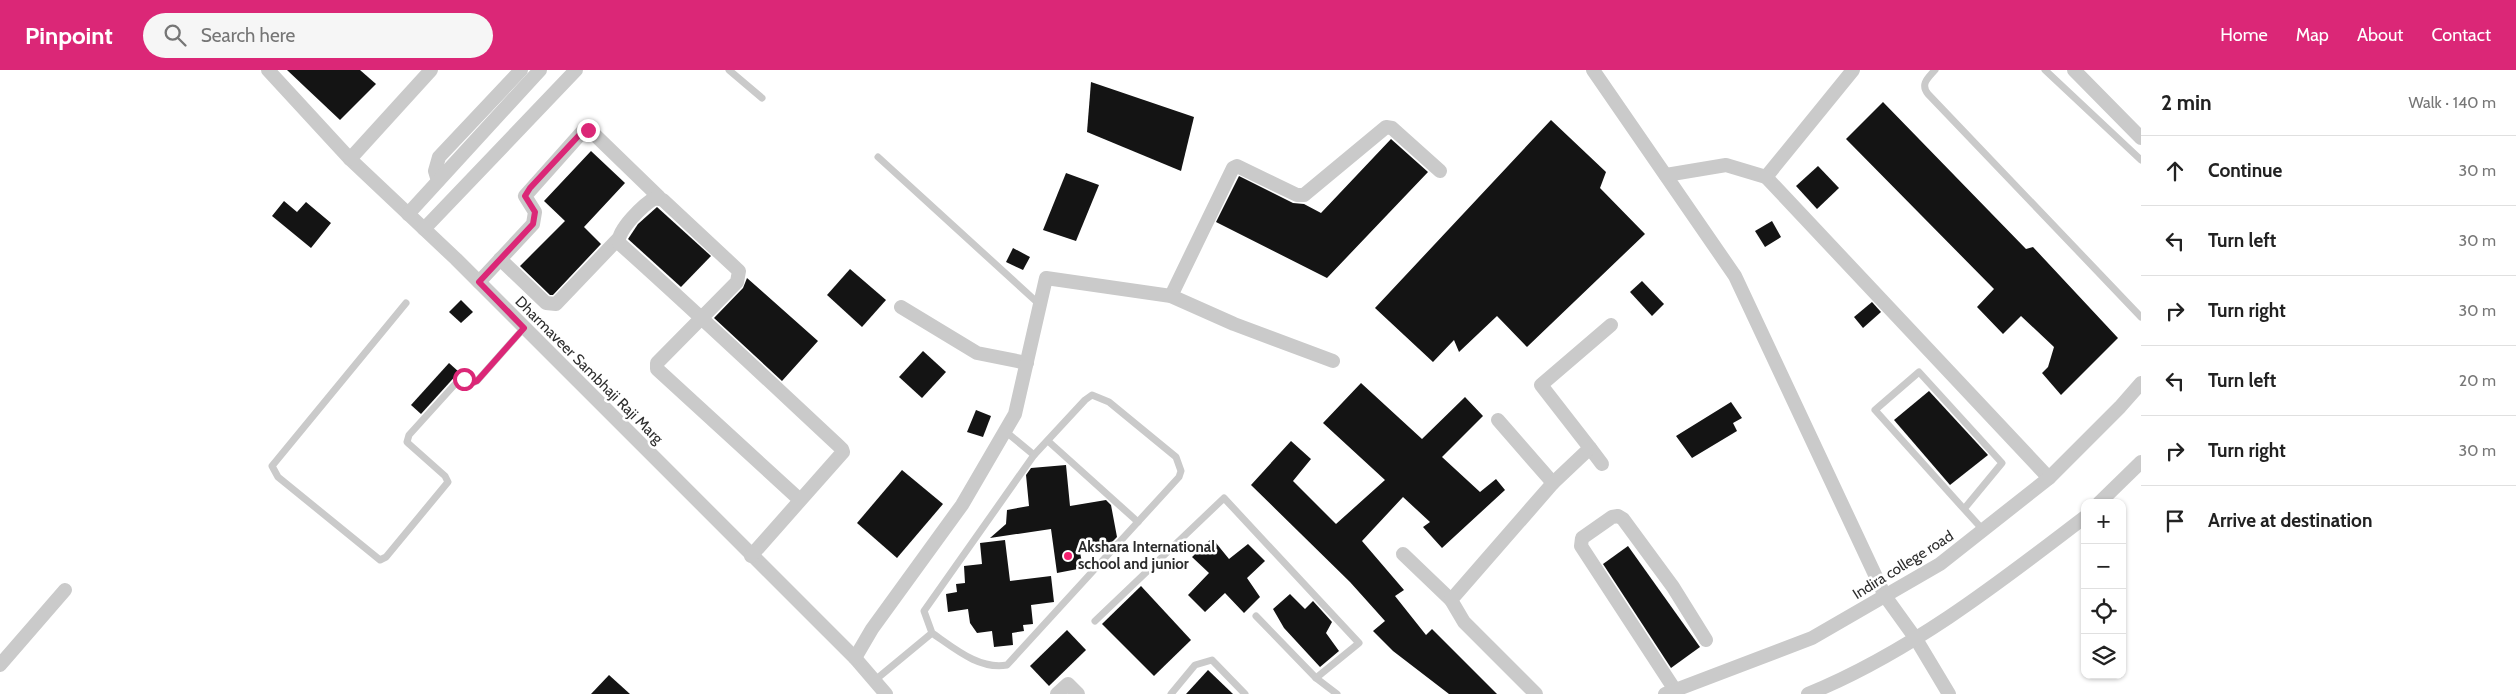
<!DOCTYPE html>
<html lang="en">
<head>
<meta charset="utf-8">
<style>
	body { margin:0; font-family:Cabin,sans-serif; background:#f6f6f6; color:#222 }
	.controls { position:absolute; right:15px; bottom:15px; display:grid; overflow:hidden; border-radius:10px; box-shadow:0 1px 4px #0004 }
	.controls button { width:45px; height:45px; display:grid; place-items:center; padding:0; border:0; border-bottom:1px solid #e0e0e0; background:#fff; color:#222; font:25px sans-serif }
	.stop { position:absolute; width:15px; height:15px; margin:-11px; border:4px solid #db2777; border-radius:50%; background:#fff }
	.stop.end { background:#db2777; border-color:#fff; box-shadow:0 1px 5px #0008 }
	.list { margin:0; padding:0; list-style:none }
	h2 { display:flex; justify-content:space-between; align-items:center; height:65px; margin:0; padding:0 20px; font-size:21px }
	h2 small { font-size:16px; font-weight:400; color:#767676 }
	.list li { display:grid; grid-template-columns:32px 1fr auto; gap:15px; align-items:center; box-sizing:border-box; height:70px; padding:0 20px; border-top:1px solid #e0e0e0 }
	.list b { display:block; font-size:19px; white-space:nowrap }
	.list em { font-size:16px; font-style:normal; color:#767676 }
	.icon { flex:none; width:28px; height:28px; fill:none; stroke:currentColor; stroke-width:2; stroke-linecap:round; stroke-linejoin:round }
	.map { position:relative; flex:none; width:2141px; height:624px; overflow:hidden }
	header { display:flex; align-items:center; gap:30px; box-sizing:border-box; height:70px; padding:0 25px; background:#db2777; color:#fff }
	header strong { font-size:24px }
	nav { display:flex; gap:28px; margin-inline-start:auto; font-size:18px }
	.search { width:350px; height:45px; background:#f6f6f6; display:flex; align-items:center; gap:12px; box-sizing:border-box; padding:0 18px; border-radius:28px; color:#767676; font-size:19px }
	main { display:flex }
	aside { flex:1; background:#fff }
	.map>svg:first-child { display:block }
	.building { fill:#141414 }
	.lines { fill:none; stroke-linecap:round; stroke-linejoin:round }
	.lane { stroke:#cacaca; stroke-width:7 }
	.street { stroke:#cacaca; stroke-width:14 }
	.route { stroke:#db2777; stroke-width:6 }
	.poi-dot { fill:#f3206e; stroke:#fff; stroke-width:2 }
	.labels { text-anchor:middle; stroke-width:5; stroke-linejoin:round; paint-order:stroke }
	.street-label { font-size:15px; fill:#2d2d2d; stroke:#fff }
	.poi-label { font-size:15px; font-weight:bold; fill:#2d2d2d; stroke:#fff; text-anchor:start }
</style>
</head>
<body>
<header>
<strong>Pinpoint</strong>
<div class="search"><svg class="icon" aria-label="search" viewBox="0 0 24 24"><circle cx="10" cy="10" r="6"/><path d="M15 15l6 6"/></svg>Search here</div>
<nav><a>Home</a><a>Map</a><a>About</a><a>Contact</a></nav>
</header>
<main>
<div class="map">
<svg width="2141" height="624" viewBox="0 0 2141 624">
	<rect width="100%" height="100%" fill="#fff"/>
	<g class="building">
		<path d="M287,0h73l16,14 -36,36z"/>
		<path d="M1091,12l103,35 -13,54 -94,-39z"/>
		<path d="M1883,32l143,147 7,-2 85,91 -57,57 -19,-22 6,-6 6,-20 -33,-31 -18,18 -26,-27 17,-18 -148,-150z"/>
		<path d="M1551,50l55,52 -6,16 45,46 -118,113 -30,-31 -38,36 -5,-12 -21,22 -58,-54z"/>
		<path d="M1391,69l37,33 -101,106 -111,-56 23,-46 54,27 11,1 17,9z"/>
		<path d="M591,81l34,32 -41,44 17,17 -48,51h-3l-30,-29 45,-45 -21,-20z"/>
		<path d="M1818,96l21,22 -22,21 -21,-23z"/>
		<path d="M1066,103l33,12 -23,56 -33,-11z"/>
		<path d="M284,131l13,11 9,-10 25,21 -20,25 -39,-32z"/>
		<path d="M657,137l54,49 -30,31 -53,-48 10,-15z"/>
		<path d="M1772,151l9,16 -16,10 -10,-16z"/>
		<path d="M1013,178l17,9 -7,13 -17,-8z"/>
		<path d="M850,199l36,31 -24,27 -35,-32z"/>
		<path d="M747,208l71,63 -36,40 -68,-63 29,-30z"/>
		<path d="M1642,211l22,23 -12,12 -22,-24z"/>
		<path d="M461,230l12,12 -12,11 -12,-11z"/>
		<path d="M1872,232l9,10 -18,16 -9,-11z"/>
		<path d="M923,281l23,21 -24,26 -23,-21z"/>
		<path d="M449,293l10,9 -38,42 -10,-9z"/>
		<path d="M1361,313l61,56 43,-42 18,19 -41,41 38,35 16,-13 9,11 -63,58 -19,-21 7,-5 -27,-25 -41,44 42,49 -9,6 31,39 6,-6 65,65h-48l-56,-43 -20,-20 12,-10 -35,-39 -99,-97 40,-44 20,18 -18,22 43,43 49,-44 -62,-57z"/>
		<path d="M1929,321l59,64 -38,30 -56,-65z"/>
		<path d="M1731,332l11,16 -9,5 4,8 -45,27 -16,-22z"/>
		<path d="M976,340l15,6 -8,21 -16,-5z"/>
		<path d="M1066,395l4,41 36,-6 5,5 6,32 -5,5 -33,5 4,21 -26,5 -6,-44 -61,9 16,-14 1,-14 22,-4 -3,-31 5,-7z"/>
		<path d="M902,400l41,34 -46,54 -40,-35z"/>
		<path d="M1212,468l17,21 19,-15 17,17 -18,17 13,19 -16,16 -19,-20 -20,19 -17,-17 21,-22 -17,-16z"/>
		<path d="M1005,470l5,41 41,-5 3,26 -23,3 2,19 -10,1 1,6 -12,2 1,12 -19,2 -2,-16 -15,2 -7,-10 -2,-14 -20,3 -2,-18 11,-2 -1,-8 9,-1 -1,-17 18,-2 -2,-21z"/>
		<path d="M1628,476l72,101 -29,21 -68,-104z"/>
		<path d="M1141,516l50,54 -37,36 -52,-52z"/>
		<path d="M1290,524l15,15 8,-8 19,21 -6,11 13,18 -19,16 -36,-39 -11,-19z"/>
		<path d="M1067,560l19,20 -37,36 -19,-20z"/>
		<path d="M1208,600l25,24h-47z"/>
		<path d="M609,605l21,19h-39z"/>
	</g>
	<g class="lines">
		<g class="lane">
			<path d="M729,0l33,28"/>
			<path d="M1935,0c-7,8 -15,14 -7,24l213,223"/>
			<path d="M2045,0l96,90"/>
			<path d="M878,87l161,147"/>
			<path d="M406,233l-134,163 6,11 102,83 6,-3 62,-75 -3,-6 -36,-32 -2,-2 2,-7 48,-53 4,-3 11,4 5,-2 47,-53"/>
			<path d="M1005,361l29,24"/>
			<path d="M1048,371l90,81"/>
			<path d="M1964,439l38,-46 -83,-91 -44,38 89,99 20,22"/>
			<path d="M1256,546l60,62 21,16"/>
			<path d="M1095,551l129,-123 135,145 -43,35"/>
			<path d="M874,611l58,-48c22,15 47,37 75,32l172,-188 2,-6 -5,-14 -67,-55 -17,-7 -7,5 -51,55 -110,156 8,22"/>
			<path d="M1171,624l24,-29 17,-5 33,34"/>
		</g>
		<g class="street">
			<path d="M268,0l82,89 106,100 399,399 31,36"/>
			<path d="M1593,0l142,206 150,320 31,43 33,55"/>
			<path d="M1853,0l-87,107 283,301"/>
			<path d="M2074,0l67,68"/>
			<path d="M350,89l81,-89"/>
			<path d="M1666,105l60,-10 40,12"/>
			<path d="M438,111l-3,-10 4,-14 82,-87"/>
			<path d="M408,144l132,-144"/>
			<path d="M424,159l152,-159"/>
			<path d="M500,189l46,44 10,1 62,-65"/>
			<path d="M479,212l54,-58 2,-12 -10,-16 58,-65 5,-1 7,5 64,62"/>
			<path d="M1171,226l62,-128 4,-2 60,29h7l82,-68 6,1 48,43"/>
			<path d="M901,237l76,46 50,10"/>
			<path d="M1498,350l55,63"/>
			<path d="M1590,378l12,16"/>
			<path d="M2099,433l42,-41"/>
			<path d="M1403,484l48,46"/>
			<path d="M751,486l92,-104 -1,-3c-74,-69 -147,-138 -223,-206 -3,-12 25,-39 36,-45l8,2 76,71 -2,11 -80,81v6l143,131"/>
			<path d="M855,588l17,-29 90,-124 53,-91 31,-136 125,18 63,28 99,37"/>
			<path d="M0,595l65,-75"/>
			<path d="M1675,620l-94,-144 1,-8 30,-21 6,-1 5,3 50,68 33,53"/>
			<path d="M1057,624l11,-10 10,10"/>
			<path d="M1536,624l-72,-72 -13,-22 102,-117 37,-35 -49,-63 70,-60"/>
			<path d="M1665,624l147,-56 128,-74 109,-86 71,-71 21,-24"/>
			<path d="M1808,624c101,-41 191,-111 277,-177"/>
		</g>
	</g>
	<g class="lines">
		<path class="route" d="M464,309l8,4 5,-2 47,-53 -45,-46 54,-58 2,-12 -10,-16 5,-8 53,-57 5,-1"/>
	</g>
	<circle class="poi-dot" cx="1068" cy="486" r="5"/>
	<g class="labels">
		<g class="street-label">
			<text transform="translate(589 300) rotate(45)" y="5">Dharmaveer Sambhaji Raji Marg</text>
			<text transform="translate(1903 495) rotate(-32)" y="5">Indira college road</text>
		</g>
		<g class="poi-label">
			<text x="1078" y="482">Akshara International<tspan x="1078" dy="17">school and junior</tspan></text>
		</g>
	</g>
</svg>
<div class="controls">
<button>+</button>
<button>−</button>
<button><svg class="icon" aria-label="locate" viewBox="0 0 24 24"><circle cx="12" cy="12" r="6"/><path d="M12 2v4M12 18v4M2 12h4M18 12h4"/></svg></button>
<button><svg class="icon" aria-label="layers" viewBox="0 0 24 24"><path d="M12 4l9 5-9 5-9-5zM3 14l9 5 9-5"/></svg></button>
</div>
<div class="stop" style="left:464px;top:309px"></div>
<div class="stop end" style="left:588px;top:60px"></div>
</div>
<aside>
<h2>2 min<small>Walk · 140 m</small></h2>
<ul class="list">
<li><svg class="icon" aria-label="ahead" viewBox="0 0 24 24"><path d="M12 20V5M6 11l6-6 6 6"/></svg><div><b>Continue</b></div><em>30 m</em></li>
<li><svg class="icon" aria-label="left" viewBox="0 0 24 24"><path d="M17 20v-9H6M10 6l-5 5 5 5"/></svg><div><b>Turn left</b></div><em>30 m</em></li>
<li><svg class="icon" aria-label="right" viewBox="0 0 24 24"><path d="M7 20v-9h11M14 6l5 5-5 5"/></svg><div><b>Turn right</b></div><em>30 m</em></li>
<li><svg class="icon" aria-label="left" viewBox="0 0 24 24"><path d="M17 20v-9H6M10 6l-5 5 5 5"/></svg><div><b>Turn left</b></div><em>20 m</em></li>
<li><svg class="icon" aria-label="right" viewBox="0 0 24 24"><path d="M7 20v-9h11M14 6l5 5-5 5"/></svg><div><b>Turn right</b></div><em>30 m</em></li>
<li><svg class="icon" aria-label="arrive" viewBox="0 0 24 24"><path d="M6 21V4h12l-3 4 3 4H6"/></svg><div><b>Arrive at destination</b></div></li>
</ul>
</aside>
</main>
</body>
</html>
